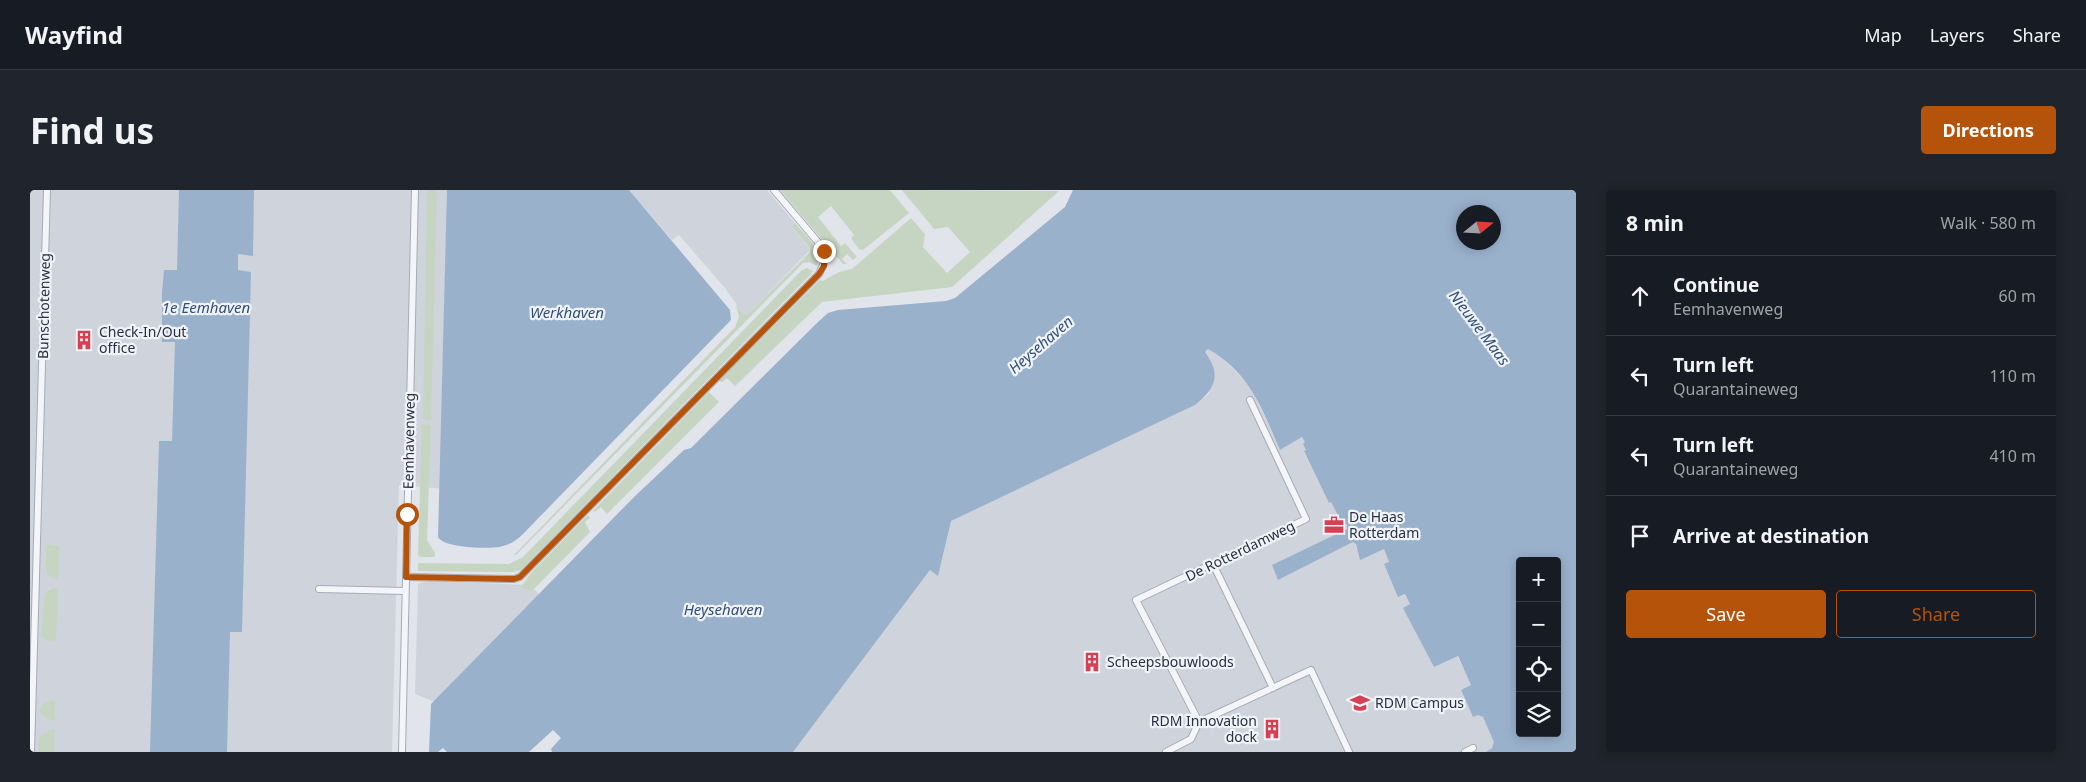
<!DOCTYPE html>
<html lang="en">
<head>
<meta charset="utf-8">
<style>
	body { margin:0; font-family:"Noto Sans",sans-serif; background:#20242c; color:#f1f3f6 }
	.controls { position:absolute; right:15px; bottom:15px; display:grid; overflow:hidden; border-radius:5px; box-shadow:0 2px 12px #0003 }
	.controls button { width:45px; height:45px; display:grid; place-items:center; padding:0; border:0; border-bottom:1px solid #363941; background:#171b24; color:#f1f3f6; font:25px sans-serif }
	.compass { position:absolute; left:1426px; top:15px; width:45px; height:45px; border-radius:50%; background:#171b24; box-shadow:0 2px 12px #0003; rotate:72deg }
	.stop { position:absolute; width:15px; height:15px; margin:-11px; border:4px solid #b45309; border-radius:50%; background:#fff }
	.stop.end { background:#b45309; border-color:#fff; box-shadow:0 1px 5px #0008 }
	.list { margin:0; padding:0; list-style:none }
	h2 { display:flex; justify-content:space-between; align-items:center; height:65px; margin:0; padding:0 20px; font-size:21px }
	h2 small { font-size:16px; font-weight:400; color:#9ea1a6 }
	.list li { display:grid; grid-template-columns:32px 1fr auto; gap:15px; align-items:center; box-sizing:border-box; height:80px; padding:0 20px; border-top:1px solid #363941 }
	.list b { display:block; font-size:19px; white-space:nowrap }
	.list p { margin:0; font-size:16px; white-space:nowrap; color:#9ea1a6 }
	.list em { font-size:16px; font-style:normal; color:#9ea1a6 }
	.actions { display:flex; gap:10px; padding:15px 20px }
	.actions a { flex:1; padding:11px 0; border:1px solid #b45309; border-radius:5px; text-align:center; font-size:18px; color:#b45309 }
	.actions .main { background:#b45309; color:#fff }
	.icon { flex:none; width:28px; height:28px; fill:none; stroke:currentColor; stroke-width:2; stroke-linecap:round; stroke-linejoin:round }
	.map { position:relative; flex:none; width:1546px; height:562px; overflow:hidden; border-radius:5px }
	header { display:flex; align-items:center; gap:30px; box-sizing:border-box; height:70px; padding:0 25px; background:#171b24; border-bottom:1px solid #363941 }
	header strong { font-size:24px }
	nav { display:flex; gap:28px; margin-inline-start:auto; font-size:18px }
	.intro { display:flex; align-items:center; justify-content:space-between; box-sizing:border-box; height:120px; padding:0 30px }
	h1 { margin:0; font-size:35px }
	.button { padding:12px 22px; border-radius:5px; background:#b45309; color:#fff; font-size:18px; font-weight:700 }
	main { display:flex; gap:30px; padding:0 30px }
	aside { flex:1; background:#171b24; border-radius:5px; box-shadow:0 2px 12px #0003 }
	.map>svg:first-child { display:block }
	.built { fill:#cfd3dc }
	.green { fill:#c6d5c1 }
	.water { fill:#9ab1cc; fill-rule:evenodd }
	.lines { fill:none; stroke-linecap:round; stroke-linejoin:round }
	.street-casing { stroke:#a6abb5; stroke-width:8 }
	.street { stroke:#f4f5f8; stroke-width:6 }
	.route { stroke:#b45309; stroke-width:6 }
	.labels { text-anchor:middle; stroke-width:4.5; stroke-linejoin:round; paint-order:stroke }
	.street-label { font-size:14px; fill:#283143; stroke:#f0f3f7 }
	.poi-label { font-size:14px; fill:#283143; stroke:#f0f3f7; text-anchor:start }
	.water-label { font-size:15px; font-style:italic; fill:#304e79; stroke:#f0f3f7 }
</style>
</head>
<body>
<header>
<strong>Wayfind</strong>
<nav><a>Map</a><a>Layers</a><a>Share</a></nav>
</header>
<div class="intro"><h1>Find us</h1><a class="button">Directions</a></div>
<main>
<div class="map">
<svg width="1546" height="562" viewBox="0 0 1546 562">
	<rect width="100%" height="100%" fill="#e1e4ea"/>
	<g class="built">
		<path d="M0,0h439l-13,300 -57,-5 -7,267h-362z"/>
		<path d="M599,0h138l28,33 -3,3 18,24 -62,64 -4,1 -19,-27 -46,-53 -7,5z"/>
		<path d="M1178,159l18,12 26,28 28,61 22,-13 3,5 1,8 -2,2 25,50h2l10,19 6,4v4l-69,51 75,-38 3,2 1,6 27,-1 5,13 -5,2 15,33 6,-3 5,10 -6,4 30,59 23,-11 15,29 -11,6 12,26 5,-2 5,2 12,25 -3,6 -6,4h-693l137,-182 8,5 12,-54 245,-116 14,-11 1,-35 -5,-7z"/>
		<path d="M398,391l102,4 13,13 -102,106 -26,-10 3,-108v-2z"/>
	</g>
	<g class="green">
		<path d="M397,0h10l-6,230 -8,-1z"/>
		<path d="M750,0h110l19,23 -46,37 -4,-1 -8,-11 3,-3 -23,-29 -13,11 23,29 4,-3 12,14 -4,3 -6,-6 -5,5 5,5h-4z"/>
		<path d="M872,0l157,1 -107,96 -130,15 -87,84 -8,-8 -5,4 -3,-1 101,-101 3,1 16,-9 13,-3 59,-51 14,16 -2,13 24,26 23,-21 -22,-25 -14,2z"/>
		<path d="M765,33c10,12 28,26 22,43l-8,-4 -6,1 -286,291 -3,1 221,-228 4,-10 -3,-13 8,11 4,-1 62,-62v-3l-18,-23z"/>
		<path d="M777,78l6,3 -2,3 -290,296 -8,2 -95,-1v-8l91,1 14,-7 278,-286z"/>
		<path d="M679,202l10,10 -112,112 -6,-7 -6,5 -2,-1z"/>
		<path d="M392,234l9,1 -4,115 8,13v4h-15l-2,-2z"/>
		<path d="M558,325l2,3 -5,4 5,10 -59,60 -10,-5 10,-14z"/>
		<path d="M18,354l11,2 -1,33 -7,-1 -5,-7v-24z"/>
		<path d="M22,398h6l-2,53h-8l-7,-5 4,-42z"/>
		<path d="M20,511h5v20l-9,-3 -7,-7 4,-7z"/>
		<path d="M20,540h5l-1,22h-16l1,-15z"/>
	</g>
	<g class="water">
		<path d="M149,0h75l-1,66 -15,-2v16l13,2 -9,360h-12l-3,120h-77l9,-311h13l3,-99h-13v-49l2,-23h13z"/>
		<path d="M417,0h182l101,120 1,10 -208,214c-7,7 -14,11 -24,13 -13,2 -55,1 -61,-10z"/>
		<path d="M1043,0h503v562h-90l6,-4 2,-6 -11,-25 -5,-2 -5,2 -12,-27 10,-5 -13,-29 -24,11 -31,-59 7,-4 -5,-10 -7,3 -14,-33 5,-2 -5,-13 -24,11 -4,-16 -3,-2 -75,38 -6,-15 75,-36v-4l-6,-4 -10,-19 -2,1 -25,-52 2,-1 -3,-6 2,-2 -3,-5 -22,13c-19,-43 -29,-76 -72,-101l-3,3c17,23 10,37 -10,53l-244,116 -13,55 -8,-6 -137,182h-241l-1,-3 10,-11 -8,-8 -24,22h-82l-4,-4 -5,4h-9l2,-48 203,-207 50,-47 7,-2 127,-126 10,-9 10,-3 108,-9 9,-3 110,-91zM1464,22v30h-30v-30zM1490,371h37v172h-37z"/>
	</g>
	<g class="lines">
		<defs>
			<g id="street">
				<path d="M1183,374l60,124"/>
				<path d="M376,387l108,2 6,-2 299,-303 5,-11 -1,-15 -49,-58"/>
				<path d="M289,399l86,2"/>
				<path d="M1169,532l112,-52 38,82"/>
				<path d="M1,562l16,-562"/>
				<path d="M372,562l13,-562"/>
				<path d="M1136,562l25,-13 8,-17 -63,-122 170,-81 -56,-119"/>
				<path d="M1435,562l8,-4"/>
			</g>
		</defs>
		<use href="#street" class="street-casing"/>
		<use href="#street" class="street"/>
	</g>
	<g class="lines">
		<path class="route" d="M377,324l-1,63 108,2 6,-2 299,-303 5,-8v-15"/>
	</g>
	<defs>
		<symbol id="building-bare" viewBox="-9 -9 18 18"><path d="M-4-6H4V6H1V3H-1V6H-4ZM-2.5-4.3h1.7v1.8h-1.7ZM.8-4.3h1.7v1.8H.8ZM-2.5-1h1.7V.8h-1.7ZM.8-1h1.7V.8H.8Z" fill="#d54052" stroke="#f0f3f7" stroke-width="2.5" paint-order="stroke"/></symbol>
		<symbol id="office-bare" viewBox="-9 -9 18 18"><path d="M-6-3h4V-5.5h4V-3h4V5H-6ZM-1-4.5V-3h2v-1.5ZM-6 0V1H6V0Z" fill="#d54052" stroke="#f0f3f7" stroke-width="2.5" paint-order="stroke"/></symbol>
		<symbol id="university-bare" viewBox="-9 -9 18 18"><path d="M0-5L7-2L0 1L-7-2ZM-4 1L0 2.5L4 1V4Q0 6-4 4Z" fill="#d54052" stroke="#f0f3f7" stroke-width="2.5" paint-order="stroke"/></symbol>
	</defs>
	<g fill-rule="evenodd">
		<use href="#building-bare" x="40" y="136" width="28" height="28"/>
		<use href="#office-bare" x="1290" y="321" width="28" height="28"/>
		<use href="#building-bare" x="1048" y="458" width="28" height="28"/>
		<use href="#university-bare" x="1316" y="499" width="28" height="28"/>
		<use href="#building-bare" x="1228" y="525" width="28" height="28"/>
	</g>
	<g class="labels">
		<g class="street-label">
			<text transform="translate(14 116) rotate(-89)" y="5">Bunschotenweg</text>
			<text transform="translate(379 251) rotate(-89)" y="5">Eemhavenweg</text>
			<text transform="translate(1210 361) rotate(-26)" y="5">De Rotterdamweg</text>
		</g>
		<g class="poi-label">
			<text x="69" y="147">Check-In/Out<tspan x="69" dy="16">office</tspan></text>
			<text x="1319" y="332">De Haas<tspan x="1319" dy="16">Rotterdam</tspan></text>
			<text x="1077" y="477">Scheepsbouwloods</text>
			<text x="1345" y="518">RDM Campus</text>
			<text x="1227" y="536" text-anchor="end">RDM Innovation<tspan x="1227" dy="16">dock</tspan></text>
		</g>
		<g class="water-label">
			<text x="176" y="123">1e Eemhaven</text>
			<text x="537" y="128">Werkhaven</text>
			<text transform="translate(1449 138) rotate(53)" y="5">Nieuwe Maas</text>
			<text transform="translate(1011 155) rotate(-41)" y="5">Heysehaven</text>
			<text x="693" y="425">Heysehaven</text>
		</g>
	</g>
</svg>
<div class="controls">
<button>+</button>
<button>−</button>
<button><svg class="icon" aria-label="locate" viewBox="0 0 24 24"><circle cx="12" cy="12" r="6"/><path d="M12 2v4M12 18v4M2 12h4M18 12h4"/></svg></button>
<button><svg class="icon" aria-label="layers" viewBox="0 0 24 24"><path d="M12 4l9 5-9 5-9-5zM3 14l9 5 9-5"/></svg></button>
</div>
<svg class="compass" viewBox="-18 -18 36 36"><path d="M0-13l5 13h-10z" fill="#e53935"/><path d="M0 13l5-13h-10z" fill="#9ea1a6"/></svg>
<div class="stop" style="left:377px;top:324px"></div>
<div class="stop end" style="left:794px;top:61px"></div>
</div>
<aside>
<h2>8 min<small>Walk · 580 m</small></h2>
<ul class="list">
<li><svg class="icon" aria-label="ahead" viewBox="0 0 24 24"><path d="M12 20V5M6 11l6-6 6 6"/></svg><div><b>Continue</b><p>Eemhavenweg</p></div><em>60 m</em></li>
<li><svg class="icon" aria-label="left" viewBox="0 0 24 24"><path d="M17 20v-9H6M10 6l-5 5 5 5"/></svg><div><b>Turn left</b><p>Quarantaineweg</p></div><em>110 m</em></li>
<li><svg class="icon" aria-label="left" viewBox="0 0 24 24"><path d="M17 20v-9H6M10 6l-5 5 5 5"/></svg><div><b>Turn left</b><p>Quarantaineweg</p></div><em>410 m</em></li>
<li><svg class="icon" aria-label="arrive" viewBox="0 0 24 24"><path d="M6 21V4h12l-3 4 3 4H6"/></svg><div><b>Arrive at destination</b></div></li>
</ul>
<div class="actions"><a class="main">Save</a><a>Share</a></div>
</aside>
</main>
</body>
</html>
